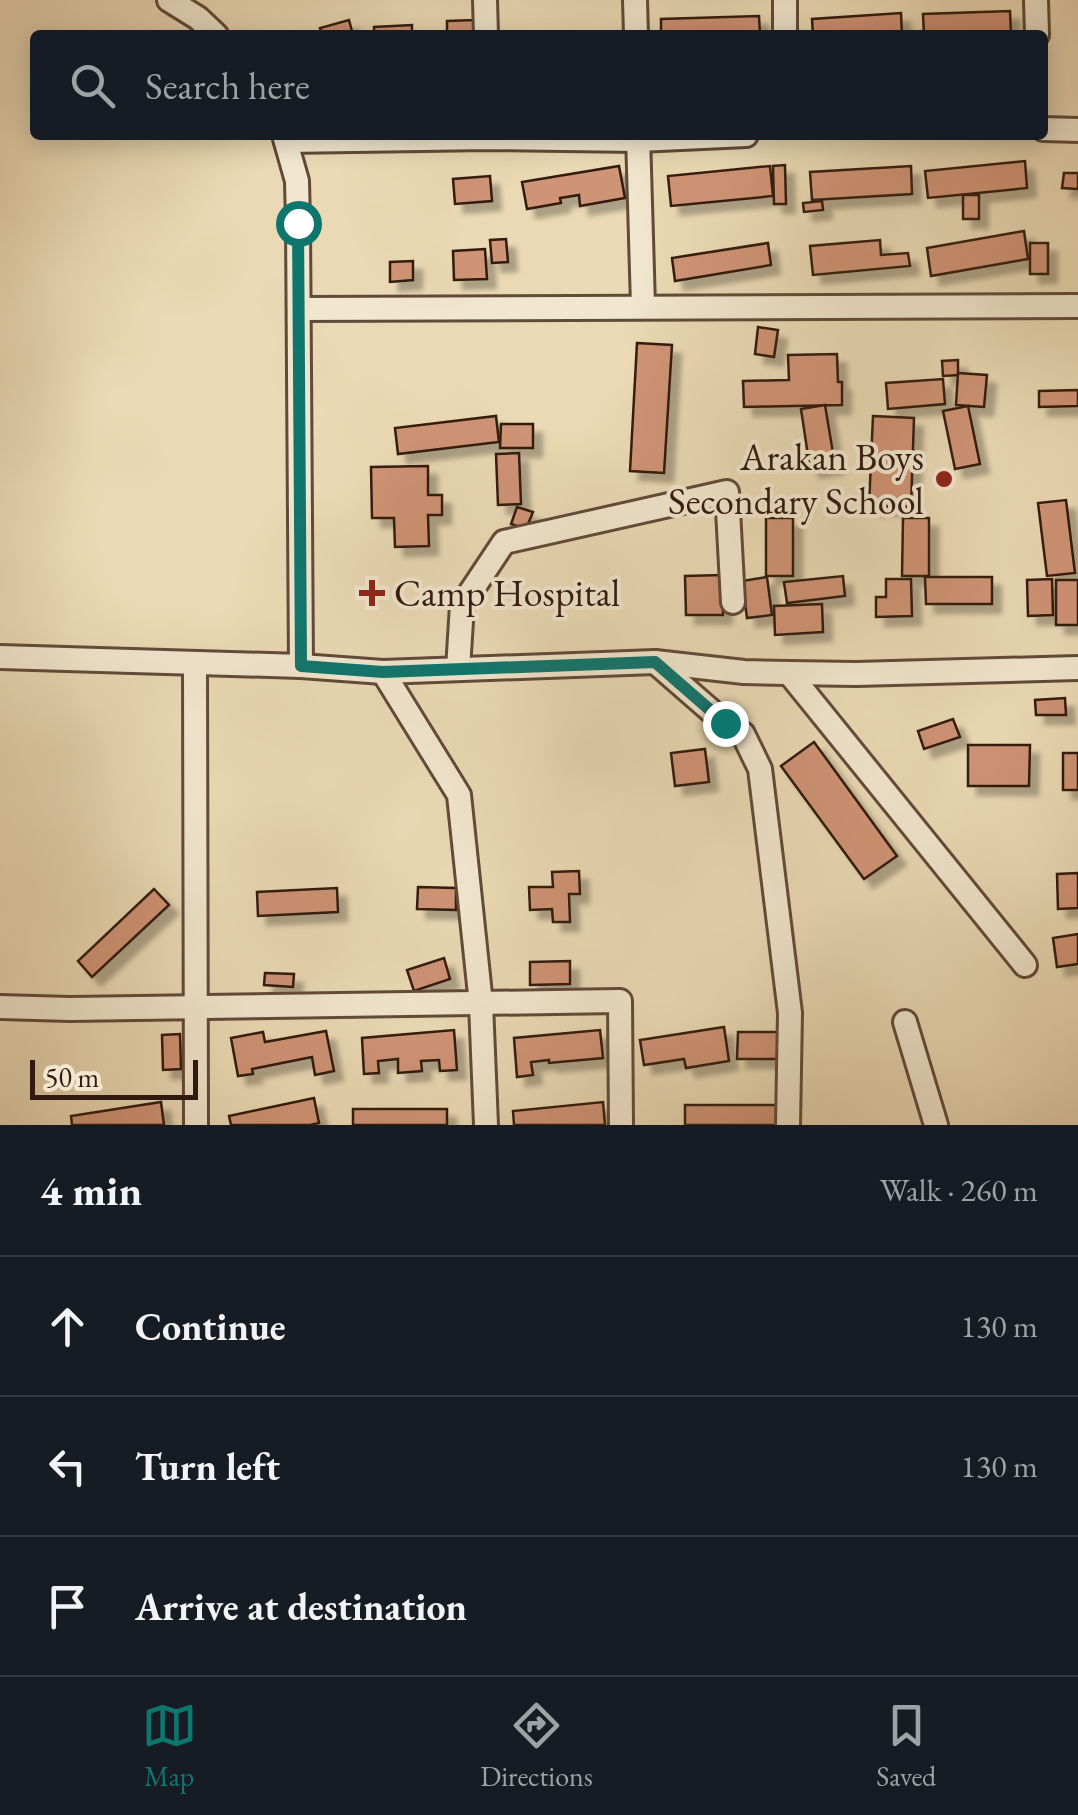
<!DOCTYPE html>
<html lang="en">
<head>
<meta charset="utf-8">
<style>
	body { margin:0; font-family:"EB Garamond",serif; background:#242831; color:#f1f3f6 }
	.scale { position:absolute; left:30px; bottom:25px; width:168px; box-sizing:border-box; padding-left:10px; border:5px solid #331a10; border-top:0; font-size:28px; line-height:35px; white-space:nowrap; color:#331a10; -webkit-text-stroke:8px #f1e6ce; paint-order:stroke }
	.stop { position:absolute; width:30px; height:30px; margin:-22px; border:8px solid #0f766e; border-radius:50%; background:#fff }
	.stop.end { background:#0f766e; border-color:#fff; box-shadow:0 2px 10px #0008 }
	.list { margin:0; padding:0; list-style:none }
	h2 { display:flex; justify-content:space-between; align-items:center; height:130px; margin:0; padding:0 40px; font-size:42px }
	h2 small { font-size:32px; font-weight:400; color:#9ea1a6 }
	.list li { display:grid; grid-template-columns:65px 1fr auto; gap:30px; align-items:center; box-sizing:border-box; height:140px; padding:0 40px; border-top:2px solid #363941 }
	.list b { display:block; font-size:38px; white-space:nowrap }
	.list em { font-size:32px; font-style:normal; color:#9ea1a6 }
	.icon { flex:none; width:55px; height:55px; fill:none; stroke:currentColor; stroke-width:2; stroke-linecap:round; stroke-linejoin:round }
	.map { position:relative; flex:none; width:1078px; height:1125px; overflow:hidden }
	.search { position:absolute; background:#171b24; box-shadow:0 5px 25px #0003; left:30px; right:30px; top:30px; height:110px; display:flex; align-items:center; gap:25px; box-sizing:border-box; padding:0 35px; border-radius:10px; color:#9ea1a6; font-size:38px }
	.sheet { height:550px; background:#171b24 }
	nav { display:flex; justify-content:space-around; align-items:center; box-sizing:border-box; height:140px; border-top:2px solid #363941; background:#171b24; font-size:28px; color:#9ea1a6 }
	nav a { display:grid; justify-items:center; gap:5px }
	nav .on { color:#0f766e }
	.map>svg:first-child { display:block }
	.building { fill:#cf9375; stroke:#331a10; stroke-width:2.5; filter:url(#shadow) }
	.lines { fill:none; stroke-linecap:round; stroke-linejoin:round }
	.minor-casing { stroke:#614a39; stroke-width:28 }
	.minor { stroke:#f1e6ce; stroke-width:22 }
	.route { stroke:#0f766e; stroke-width:12 }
	.poi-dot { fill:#8f2418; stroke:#f1e6ce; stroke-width:4 }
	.labels { text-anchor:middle; stroke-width:8; stroke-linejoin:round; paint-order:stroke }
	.poi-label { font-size:38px; fill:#331a10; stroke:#f1e6ce; text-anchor:end }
</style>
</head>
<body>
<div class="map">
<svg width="1078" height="1125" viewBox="0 0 1078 1125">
	<defs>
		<filter id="shadow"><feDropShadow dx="9" dy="9" stdDeviation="2.5" flood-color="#0004"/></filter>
	</defs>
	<rect width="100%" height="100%" fill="#ead9b4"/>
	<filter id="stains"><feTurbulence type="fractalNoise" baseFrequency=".002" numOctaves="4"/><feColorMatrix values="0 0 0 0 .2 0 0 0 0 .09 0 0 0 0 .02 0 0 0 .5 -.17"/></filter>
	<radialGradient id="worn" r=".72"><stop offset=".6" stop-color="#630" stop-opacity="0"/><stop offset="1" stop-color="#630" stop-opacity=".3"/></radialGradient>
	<g class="building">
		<path d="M1010,11l1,24h-87l-1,-21z"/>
		<path d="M901,13l1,22h-89l-1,-16z"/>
		<path d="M759,16l1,19h-99v-16z"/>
		<path d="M349,20l4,15h-31l-2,-7z"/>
		<path d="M475,20v15h-28v-14z"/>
		<path d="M412,25v10h-38v-8z"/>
		<path d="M1025,161l2,27 -99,10 -3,-27z"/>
		<path d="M785,165l1,39h-12l-1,-38z"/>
		<path d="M619,166l6,32 -45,8 -1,-11 -19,3 1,5 -34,6 -5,-27z"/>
		<path d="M770,166l3,30 -102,10 -3,-30z"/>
		<path d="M911,166l1,28 -100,6 -2,-28z"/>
		<path d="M1064,173h14v16l-16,-1z"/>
		<path d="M490,176l2,25 -37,3 -2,-25z"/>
		<rect x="963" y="195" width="16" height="24"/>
		<path d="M822,201l1,9 -19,2 -1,-9z"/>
		<path d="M1024,231l4,28 -97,17 -4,-28z"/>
		<path d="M506,239l2,23 -16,1 -2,-23z"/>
		<path d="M880,240l1,15 27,-2 2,13 -97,9 -3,-29z"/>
		<path d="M768,243l3,22 -96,16 -3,-23z"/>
		<rect x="1030" y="243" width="18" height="31"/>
		<path d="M485,249l2,30 -33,1 -1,-29z"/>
		<path d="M413,261v19l-23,2v-20z"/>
		<path d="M758,327l20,3 -4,27 -19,-3z"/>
		<path d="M637,343l35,2 -8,128 -34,-2z"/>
		<path d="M837,354l1,28h4v23l-98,2 -1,-26 46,-1 -1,-25z"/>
		<path d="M958,360v15l-15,1 -1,-15z"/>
		<path d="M958,373l29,2 -3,32 -28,-2z"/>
		<path d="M943,379l2,25 -57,5 -2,-26z"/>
		<path d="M1078,390v16l-39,1v-16z"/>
		<path d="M825,405l10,60 -25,4 -9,-60z"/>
		<path d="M968,406l12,58 -25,5 -12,-58z"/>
		<path d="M496,416l3,26 -101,12 -3,-26z"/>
		<path d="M873,416l41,2 -3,89 -42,-1z"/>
		<path d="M501,424h32v24h-33z"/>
		<path d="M519,453l2,51 -23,1 -2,-51z"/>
		<path d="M428,466v29h14v20h-14l1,31 -34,1 -1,-29h-22l-1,-51z"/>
		<path d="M1066,500l9,73 -28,3 -9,-73z"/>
		<path d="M517,507l16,5 -7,17 -15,-5z"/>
		<rect x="766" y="518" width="27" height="58"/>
		<path d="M903,518h26v58h-27z"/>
		<path d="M722,575l1,40h-37l-1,-39z"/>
		<path d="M843,576l2,20 -58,7 -3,-21z"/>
		<path d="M767,577l5,38 -25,3 -5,-37z"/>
		<path d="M925,577h67v27h-66z"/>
		<path d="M886,579h25l1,37 -36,1v-20h10z"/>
		<path d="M1052,579l1,36 -25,1 -1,-36z"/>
		<rect x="1056" y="580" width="22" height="45"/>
		<path d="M822,604l1,28 -48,3 -1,-29z"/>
		<path d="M1065,698l1,17h-30l-1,-15z"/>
		<path d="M953,719l7,18 -36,12 -6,-18z"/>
		<path d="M814,742l83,114 -33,23 -83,-113z"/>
		<path d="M968,745h62l-1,41h-61z"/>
		<path d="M705,749l4,33 -34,4 -4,-33z"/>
		<rect x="1063" y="753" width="15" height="37"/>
		<path d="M579,871l1,23h-11l1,28h-17l-1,-13 -22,1 -1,-23h24l-1,-15z"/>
		<path d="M1078,873v35l-20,1 -1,-35z"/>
		<path d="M418,887l38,1v22l-39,-1z"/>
		<path d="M337,888l1,24 -80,4 -1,-24z"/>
		<path d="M154,889l15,16 -77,72 -14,-16z"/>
		<path d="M1078,934v30l-21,3 -4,-29z"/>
		<path d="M444,958l6,21 -36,12 -7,-21z"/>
		<path d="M570,961v23l-40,1v-23z"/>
		<path d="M265,973l29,1 -1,13 -29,-2z"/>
		<path d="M724,1027l5,34 -43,7 -2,-9 -40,6 -4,-25z"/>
		<path d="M454,1030l3,40 -17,1 -1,-11 -18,1 1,10 -24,2v-14l-20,2 1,12 -15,1 -2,-36z"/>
		<path d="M600,1030l3,28 -54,5v-3l-18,2 2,13 -16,2 -3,-39z"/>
		<path d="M326,1031l8,40 -19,4 -3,-18 -60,12 1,5 -15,2 -7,-38 32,-6 2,10z"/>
		<path d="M738,1032h40l-1,27h-40z"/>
		<path d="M180,1034l1,35 -18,1 -1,-35z"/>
		<path d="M314,1098l5,25 -9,2h-79l-2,-9z"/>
		<path d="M161,1102l3,23h-92l-1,-9z"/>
		<path d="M603,1102l2,23h-91l-1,-14z"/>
		<rect x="685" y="1105" width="93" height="20"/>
		<rect x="353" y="1109" width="94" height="16"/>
	</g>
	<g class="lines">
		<defs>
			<g id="minor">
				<path d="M169,0l29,18 18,17"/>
				<path d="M485,0l1,35"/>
				<path d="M635,0l1,35"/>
				<path d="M785,0v35"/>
				<path d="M1036,0l1,35"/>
				<path d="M1043,129l35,1"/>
				<path d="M284,135l13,46 1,42 3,443"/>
				<path d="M638,135l5,171"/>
				<path d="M286,141l203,-3 149,2 108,-5"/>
				<path d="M300,309l778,-3"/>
				<path d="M0,657l301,9 82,6 272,-10 89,10 45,1 67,1 222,-6"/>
				<path d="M655,662l70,61 18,11 17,35 30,244 -2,112"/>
				<path d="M195,664l1,461"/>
				<path d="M458,669l4,-64 42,-63 223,-50 6,110"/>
				<path d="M383,672l76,123 22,209 5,121"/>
				<path d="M789,673l236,292"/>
				<path d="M0,1007l70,2 550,-8 1,124"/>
				<path d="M905,1022l31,103"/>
			</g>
		</defs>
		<use href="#minor" class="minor-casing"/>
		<use href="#minor" class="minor"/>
	</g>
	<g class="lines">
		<path class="route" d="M298,223l3,443 82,6 272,-10 70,61"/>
	</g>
	<g class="poi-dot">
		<circle cx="944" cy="479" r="10"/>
		<path d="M367 578h10v10h10v10h-10v10h-10v-10h-10v-10h10z"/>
	</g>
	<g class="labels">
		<g class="poi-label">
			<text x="924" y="470">Arakan Boys<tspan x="924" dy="44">Secondary School</tspan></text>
			<text x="394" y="606" text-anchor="start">Camp Hospital</text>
		</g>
	</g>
	<rect width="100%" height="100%" filter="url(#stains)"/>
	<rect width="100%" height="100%" fill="url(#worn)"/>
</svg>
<div class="scale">50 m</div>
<div class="stop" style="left:298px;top:223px"></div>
<div class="stop end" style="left:725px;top:723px"></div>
<div class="search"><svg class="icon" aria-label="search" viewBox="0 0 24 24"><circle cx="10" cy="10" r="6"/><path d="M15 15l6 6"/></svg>Search here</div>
</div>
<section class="sheet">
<h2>4 min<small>Walk · 260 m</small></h2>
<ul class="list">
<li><svg class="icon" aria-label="ahead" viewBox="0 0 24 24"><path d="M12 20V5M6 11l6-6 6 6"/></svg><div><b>Continue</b></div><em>130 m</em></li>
<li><svg class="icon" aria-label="left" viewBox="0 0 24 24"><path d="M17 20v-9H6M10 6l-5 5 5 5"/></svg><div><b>Turn left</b></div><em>130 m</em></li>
<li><svg class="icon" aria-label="arrive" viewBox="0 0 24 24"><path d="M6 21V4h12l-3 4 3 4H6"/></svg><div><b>Arrive at destination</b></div></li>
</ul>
</section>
<nav>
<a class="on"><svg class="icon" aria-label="map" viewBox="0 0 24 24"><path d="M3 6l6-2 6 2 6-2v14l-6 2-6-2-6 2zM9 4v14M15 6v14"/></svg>Map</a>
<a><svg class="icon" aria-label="directions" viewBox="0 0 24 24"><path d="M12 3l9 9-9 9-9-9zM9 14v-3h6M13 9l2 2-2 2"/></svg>Directions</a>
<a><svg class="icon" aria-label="saved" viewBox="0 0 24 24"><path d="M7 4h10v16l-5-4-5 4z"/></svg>Saved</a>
</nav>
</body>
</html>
